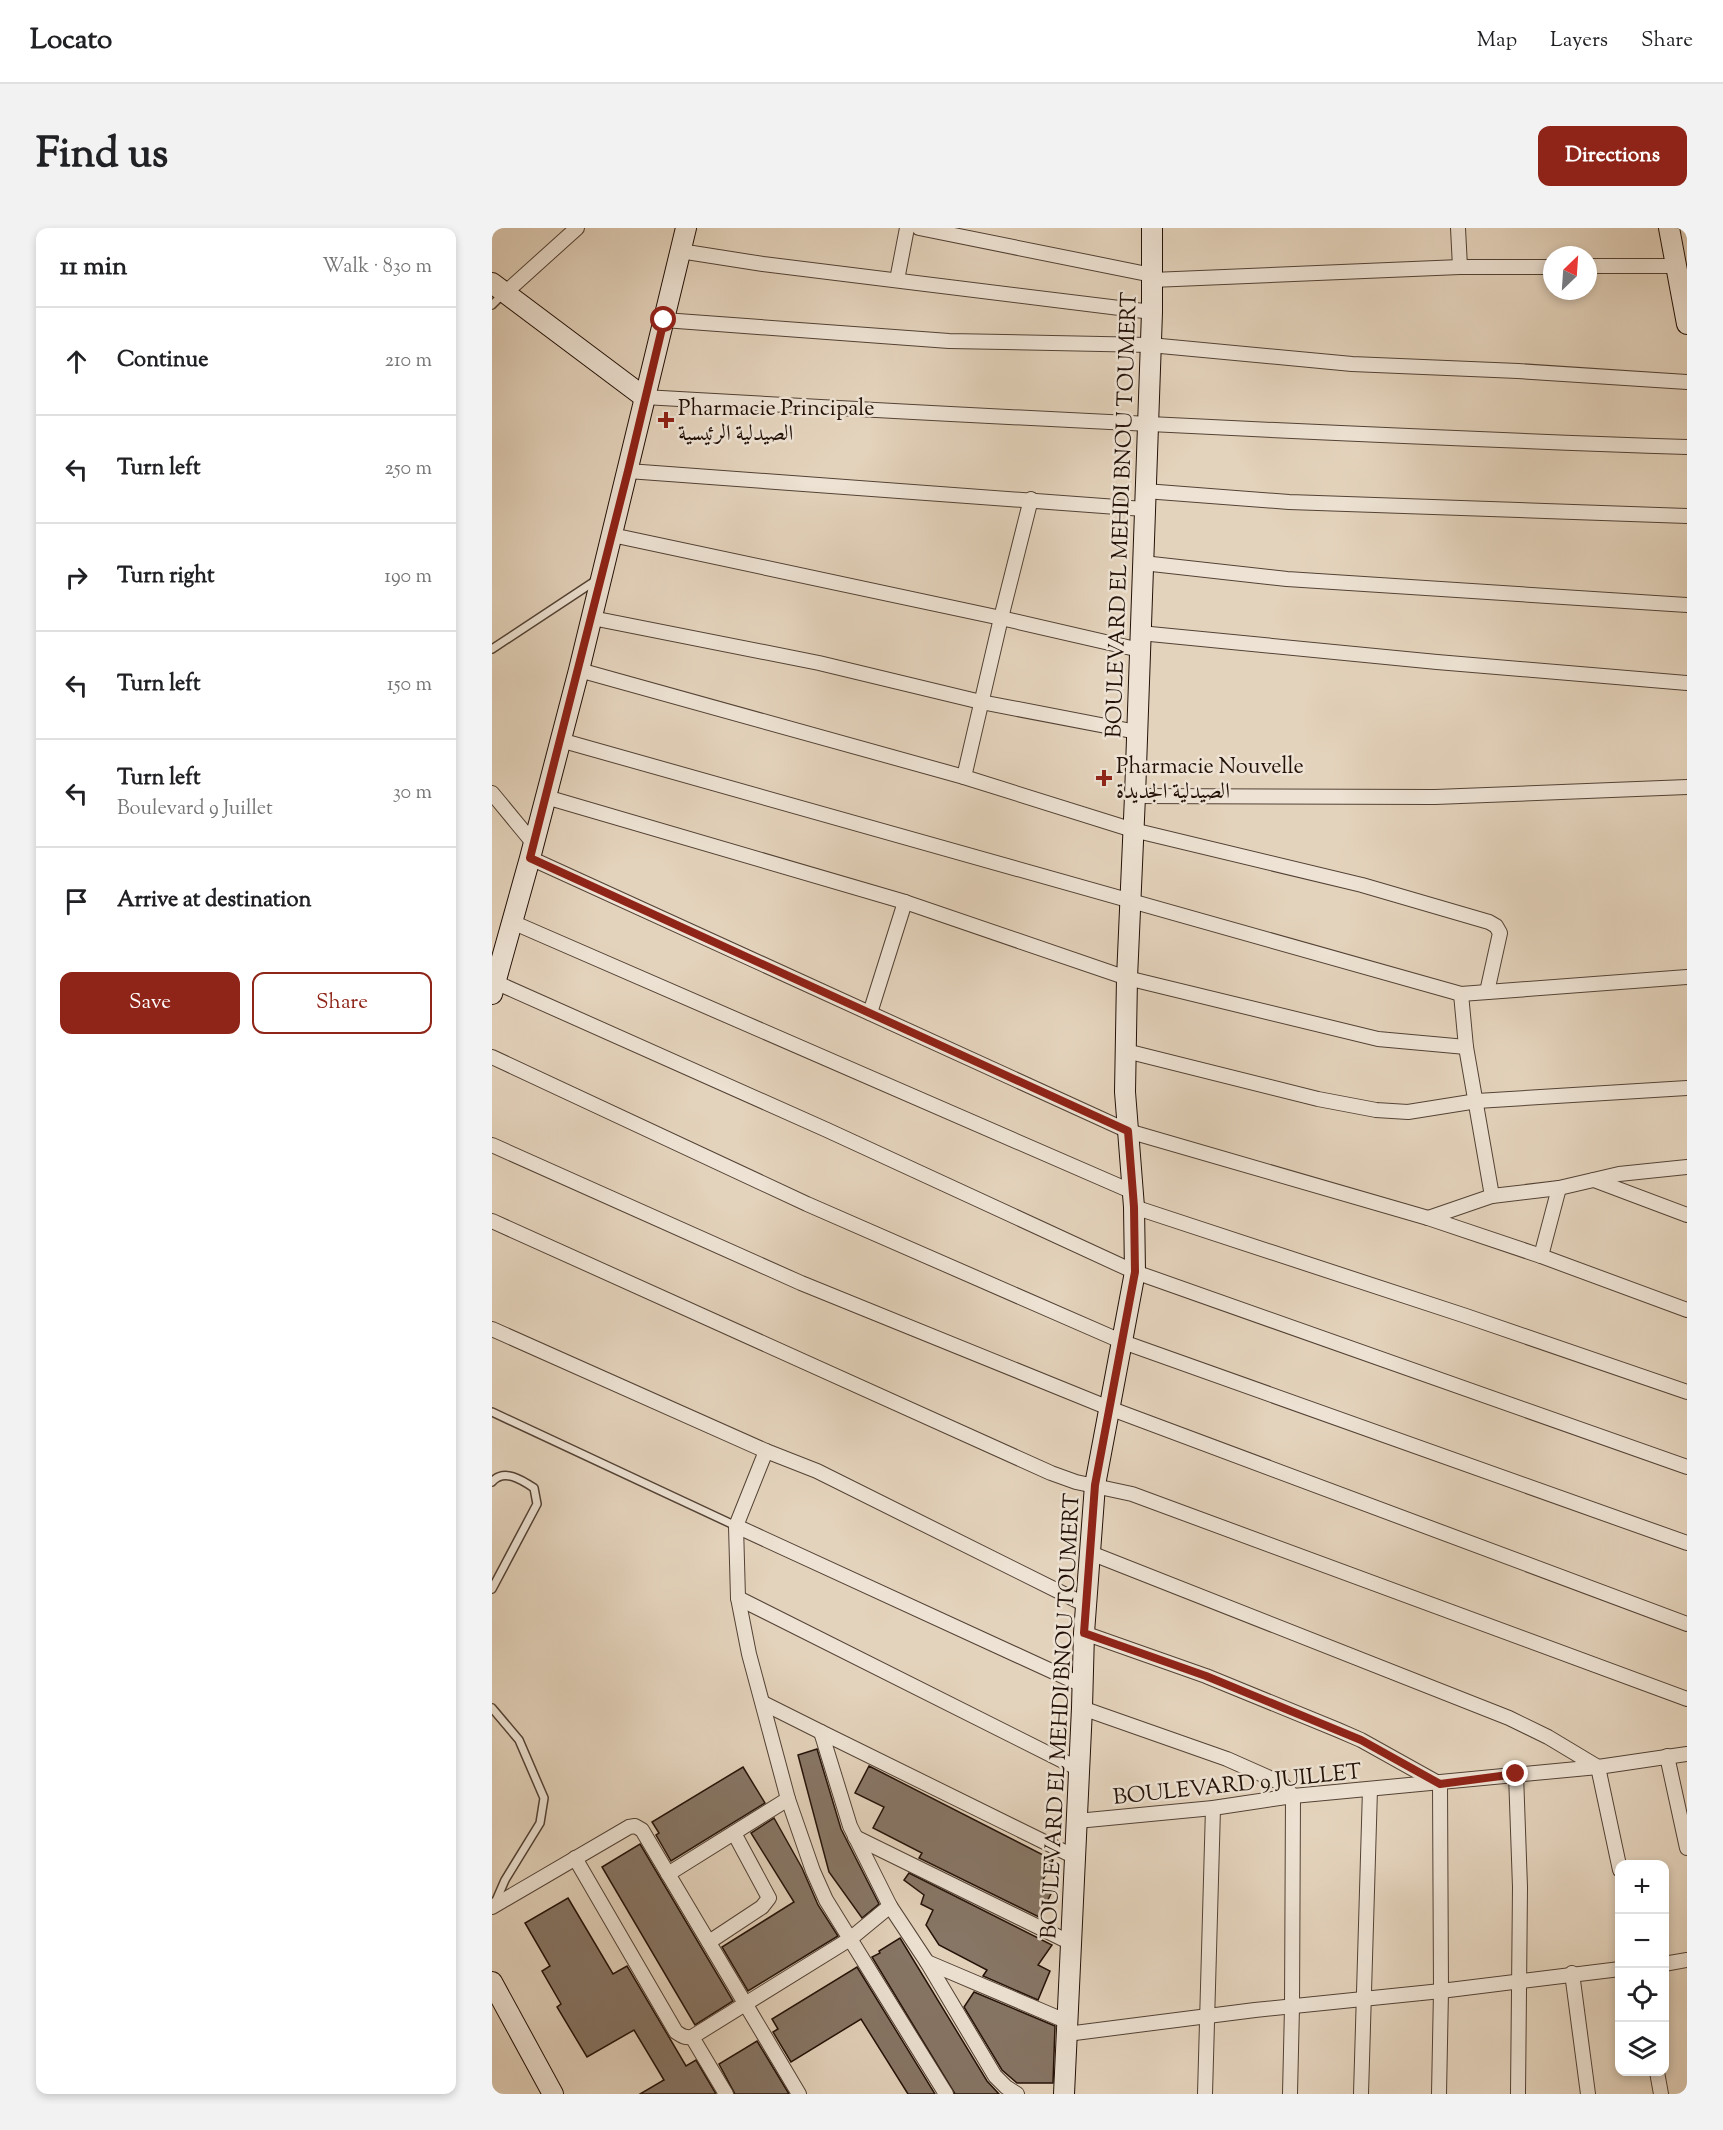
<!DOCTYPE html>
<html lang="en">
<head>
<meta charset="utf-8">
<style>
	body { margin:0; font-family:"Sorts Mill Goudy",Amiri,serif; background:#f2f2f2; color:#202124 }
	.controls { position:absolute; right:18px; bottom:18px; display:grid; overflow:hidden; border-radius:12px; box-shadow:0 3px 9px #0003 }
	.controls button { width:54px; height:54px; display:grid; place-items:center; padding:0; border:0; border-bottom:2px solid #e0e0e0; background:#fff; color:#202124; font:30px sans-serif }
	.compass { position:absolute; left:1051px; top:18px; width:54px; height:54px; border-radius:50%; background:#fff; box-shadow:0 3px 9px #0003; rotate:25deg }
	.stop { position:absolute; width:18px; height:18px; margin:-14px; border:4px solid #8f2418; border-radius:50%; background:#fff }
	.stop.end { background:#8f2418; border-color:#fff; box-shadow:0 2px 6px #0008 }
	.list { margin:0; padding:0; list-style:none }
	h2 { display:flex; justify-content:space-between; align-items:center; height:78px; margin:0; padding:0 24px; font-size:26px }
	h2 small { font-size:20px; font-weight:400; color:#757577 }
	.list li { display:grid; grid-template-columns:39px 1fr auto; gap:18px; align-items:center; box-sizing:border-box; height:108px; padding:0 24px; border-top:2px solid #e0e0e0 }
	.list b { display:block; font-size:22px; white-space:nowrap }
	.list p { margin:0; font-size:20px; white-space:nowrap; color:#757577 }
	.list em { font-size:20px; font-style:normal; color:#757577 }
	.actions { display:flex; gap:12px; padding:18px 24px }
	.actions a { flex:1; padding:14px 0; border:2px solid #8f2418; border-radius:12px; text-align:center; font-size:21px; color:#8f2418 }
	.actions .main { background:#8f2418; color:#fff }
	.icon { flex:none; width:33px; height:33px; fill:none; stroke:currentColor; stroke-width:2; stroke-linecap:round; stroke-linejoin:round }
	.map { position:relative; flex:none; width:1195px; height:1866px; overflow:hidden; border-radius:12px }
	header { display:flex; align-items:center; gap:36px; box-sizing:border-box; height:84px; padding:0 30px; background:#fff; border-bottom:2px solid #e0e0e0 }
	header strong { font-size:28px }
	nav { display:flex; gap:33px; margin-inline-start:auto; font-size:21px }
	.intro { display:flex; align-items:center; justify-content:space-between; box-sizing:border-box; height:144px; padding:0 36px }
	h1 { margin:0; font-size:42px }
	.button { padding:15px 27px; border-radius:12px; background:#8f2418; color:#fff; font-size:21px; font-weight:700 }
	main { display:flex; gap:36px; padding:0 36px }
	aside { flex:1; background:#fff; border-radius:12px; box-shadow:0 3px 9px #0003 }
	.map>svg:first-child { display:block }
	.building { fill:#877666; stroke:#231108; stroke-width:1.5 }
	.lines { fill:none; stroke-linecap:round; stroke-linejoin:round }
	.lane-casing { stroke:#534235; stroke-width:10 }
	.street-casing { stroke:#534235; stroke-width:16 }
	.secondary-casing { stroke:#231108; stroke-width:22 }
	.lane { stroke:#ede2d3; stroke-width:7 }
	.street { stroke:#ede2d3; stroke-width:14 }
	.secondary { stroke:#ede2d3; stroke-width:20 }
	.route { stroke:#8f2418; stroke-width:8 }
	.poi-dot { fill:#8f2418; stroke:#ede2d3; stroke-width:2 }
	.labels { text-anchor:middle; stroke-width:5; stroke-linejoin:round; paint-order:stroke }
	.poi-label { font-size:22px; fill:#231108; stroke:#ede2d3; text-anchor:start }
	.street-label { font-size:22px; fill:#231108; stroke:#ede2d3 }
</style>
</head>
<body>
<header>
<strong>Locato</strong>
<nav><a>Map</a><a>Layers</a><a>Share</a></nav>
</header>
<div class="intro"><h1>Find us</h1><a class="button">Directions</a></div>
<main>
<aside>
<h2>11 min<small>Walk · 830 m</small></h2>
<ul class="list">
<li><svg class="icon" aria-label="ahead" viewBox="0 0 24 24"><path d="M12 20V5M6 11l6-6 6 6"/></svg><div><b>Continue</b></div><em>210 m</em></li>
<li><svg class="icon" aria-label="left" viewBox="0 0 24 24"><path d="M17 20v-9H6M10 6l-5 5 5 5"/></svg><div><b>Turn left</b></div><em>250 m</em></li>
<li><svg class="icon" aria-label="right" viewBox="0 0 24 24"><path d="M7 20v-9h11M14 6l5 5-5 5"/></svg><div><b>Turn right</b></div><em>190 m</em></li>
<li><svg class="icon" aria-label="left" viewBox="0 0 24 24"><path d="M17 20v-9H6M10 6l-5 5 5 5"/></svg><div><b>Turn left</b></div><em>150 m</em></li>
<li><svg class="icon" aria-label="left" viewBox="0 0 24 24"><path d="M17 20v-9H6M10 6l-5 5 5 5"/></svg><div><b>Turn left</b><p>Boulevard 9 Juillet</p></div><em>30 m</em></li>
<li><svg class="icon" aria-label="arrive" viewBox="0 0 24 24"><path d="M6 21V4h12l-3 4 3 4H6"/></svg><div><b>Arrive at destination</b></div></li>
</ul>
<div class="actions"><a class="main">Save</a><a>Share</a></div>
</aside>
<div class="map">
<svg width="1195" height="1866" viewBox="0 0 1195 1866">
	<rect width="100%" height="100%" fill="#e4d3bc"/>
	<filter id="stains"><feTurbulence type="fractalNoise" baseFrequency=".00333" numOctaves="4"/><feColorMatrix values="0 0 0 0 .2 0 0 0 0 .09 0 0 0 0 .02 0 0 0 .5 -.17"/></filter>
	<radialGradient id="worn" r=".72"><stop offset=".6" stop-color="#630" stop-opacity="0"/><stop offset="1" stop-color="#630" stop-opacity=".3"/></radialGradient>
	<g class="building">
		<path d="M325,1521l24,80 38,75 -17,14 -33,-46 -31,-117z"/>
		<path d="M377,1538l184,94 -11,22 12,6 -15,29 -120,-59 3,-5 -49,-25 11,-21 -29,-14z"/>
		<path d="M251,1539l22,36 -94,58 -15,-26 3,-2 -7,-11z"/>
		<path d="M282,1590l28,50 16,37 20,31 -90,55 -26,-44 72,-45 -43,-69z"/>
		<path d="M148,1616l93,157 -38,24 -93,-158z"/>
		<path d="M417,1645l143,72 -14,20 12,6 -12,29 -55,-24 4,-6 -48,-25 -13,-20 7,-15 -12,-6 3,-9 -20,-15z"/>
		<path d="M76,1670l45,76 14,-8 59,100 10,-6 20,34h-76l24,-14 -30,-50 -47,27 -30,-50 4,-3 -19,-33 8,-5 -25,-43z"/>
		<path d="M408,1710l87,143 12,13h-44l-83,-137 8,-4 -1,-2z"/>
		<path d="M365,1739l78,127h-27l-47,-75 -70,43 -18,-30 5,-3 -6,-10z"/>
		<path d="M482,1764l81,34 -2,57h-36l-15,-13 -38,-63z"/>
		<path d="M265,1813l32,53h-54l-16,-30z"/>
	</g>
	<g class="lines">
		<defs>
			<g id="lane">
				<path d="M0,77l11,-11"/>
				<path d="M0,421l103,-68"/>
				<path d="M0,1184l244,114"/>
				<path d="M0,1254c12,-14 30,-2 42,6l3,16 -45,85"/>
				<path d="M0,1480l27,32 25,58 -4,25 -35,57 -10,23"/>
			</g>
			<g id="street">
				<path d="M427,0l233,47"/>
				<path d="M966,0l2,39"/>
				<path d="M188,23l83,13 389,48"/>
				<path d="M1096,38h87"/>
				<path d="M405,52l10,-52"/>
				<path d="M660,52l308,-13h92"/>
				<path d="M13,65l72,-65"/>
				<path d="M172,92l285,21 201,4 202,19 166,7 169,11"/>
				<path d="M152,169c348,20 695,38 1043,50"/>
				<path d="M136,243l516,38"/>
				<path d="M653,263l144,11 398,14"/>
				<path d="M120,307l389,83 139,32"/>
				<path d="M651,335l144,16 400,26"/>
				<path d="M100,390l227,45 162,39 156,30"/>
				<path d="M648,405l297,29 250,21"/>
				<path d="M87,442l385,107 169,53 229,55 127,37 7,4 4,7 -13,59"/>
				<path d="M68,512l901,254 226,-17"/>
				<path d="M472,549l37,-159 30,-119"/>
				<path d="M0,565l42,51"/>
				<path d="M643,568l300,1 252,-10"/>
				<path d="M54,569l359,105 222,76 251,61 88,8"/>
				<path d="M38,630l598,273 300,87 113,38 146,54"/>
				<path d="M20,694l621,270"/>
				<path d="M3,754l332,148 308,142 552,195"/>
				<path d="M969,766l5,53 26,149"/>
				<path d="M378,785l35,-111"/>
				<path d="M634,823l192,48 58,11 32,2 69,-11 210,-13"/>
				<path d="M0,829l315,147 316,138 564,201"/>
				<path d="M0,917l309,138 308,125 578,216"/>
				<path d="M1102,952l93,35"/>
				<path d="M642,979l332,109 221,76"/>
				<path d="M936,990l64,-22 67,-8 60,-14 68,-7"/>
				<path d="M0,993l559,252 25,9 56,12 555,205"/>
				<path d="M1049,1028l18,-68"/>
				<path d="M0,1101l274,122 51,20 269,134"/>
				<path d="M274,1223l-30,75 2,72 11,56 39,145 25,72 13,29 120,194"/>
				<path d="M244,1298l346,159"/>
				<path d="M596,1324l421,166 39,19 50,30 22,103"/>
				<path d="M246,1370l341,171"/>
				<path d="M592,1405l122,43 132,54 23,10 79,44 1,207 -2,103"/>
				<path d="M271,1475l58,29"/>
				<path d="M590,1480l145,51 54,24 12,13 -1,211 -2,87"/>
				<path d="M1175,1528l20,92"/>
				<path d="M1024,1546l4,113 -2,207"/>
				<path d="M585,1593l136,-13 80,-12 305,-29 89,-13"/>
				<path d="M363,1609l216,106"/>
				<path d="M83,1630l101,174c6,4 9,6 16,5l158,-98 40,-33 37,56 68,114 11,11 11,7"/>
				<path d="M176,1646l120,-75"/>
				<path d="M398,1678l-40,-80 -29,-94 254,125"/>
				<path d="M0,1679l137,-80 6,-1 7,4 157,264"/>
				<path d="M217,1714l53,-35 7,-9 -35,-65"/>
				<path d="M435,1734l141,60"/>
				<path d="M1172,1736l23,-4"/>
				<path d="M1080,1745l16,121"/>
				<path d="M575,1806l188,-24 186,-19 179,-22"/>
				<path d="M200,1809l34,57"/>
				<path d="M1165,1844l4,22"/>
				<path d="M713,1866l8,-286"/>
				<path d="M869,1866l9,-305"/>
			</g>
			<g id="secondary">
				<path d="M1177,0l18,96"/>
				<path d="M0,55l152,114"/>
				<path d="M0,766l38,-136 49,-188 107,-442"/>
				<path d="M0,1754l61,112"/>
				<path d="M572,1866l18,-386 2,-75 11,-148 40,-213 -1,-65 -9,-115 2,-114 8,-182 17,-484v-84"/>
			</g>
		</defs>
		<use href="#lane" class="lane-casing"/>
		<use href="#street" class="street-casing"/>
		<use href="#secondary" class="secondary-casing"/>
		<use href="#lane" class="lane"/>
		<use href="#street" class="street"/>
		<use href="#secondary" class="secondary"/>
	</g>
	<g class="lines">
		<path class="route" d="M172,92l-36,151 -98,387 598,273 6,76 1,65 -40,213 -11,148 122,43 155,64 79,44 76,-10"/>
	</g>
	<g class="poi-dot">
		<path d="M171 183h6v6h6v6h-6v6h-6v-6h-6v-6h6z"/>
		<path d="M609 541h6v6h6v6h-6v6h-6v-6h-6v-6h6z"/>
	</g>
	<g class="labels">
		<g class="poi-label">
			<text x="186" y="187">Pharmacie Principale<tspan x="186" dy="25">الصيدلية الرئيسية</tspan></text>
			<text x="624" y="545">Pharmacie Nouvelle<tspan x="624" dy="25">الصيدلية الجديدة</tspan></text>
		</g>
		<g class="street-label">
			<text transform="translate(628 287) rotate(-88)" y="8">BOULEVARD EL MEHDI BNOU TOUMERT</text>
			<text transform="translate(567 1488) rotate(-87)" y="8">BOULEVARD EL MEHDI BNOU TOUMERT</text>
			<text transform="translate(745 1555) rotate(-6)" y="8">BOULEVARD 9 JUILLET</text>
		</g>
	</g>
	<rect width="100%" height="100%" filter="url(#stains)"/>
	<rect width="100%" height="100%" fill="url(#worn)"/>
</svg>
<div class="controls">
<button>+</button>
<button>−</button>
<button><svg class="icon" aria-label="locate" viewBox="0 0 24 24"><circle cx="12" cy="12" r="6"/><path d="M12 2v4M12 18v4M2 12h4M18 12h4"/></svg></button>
<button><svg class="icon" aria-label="layers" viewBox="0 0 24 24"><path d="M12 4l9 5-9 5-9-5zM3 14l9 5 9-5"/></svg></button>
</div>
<svg class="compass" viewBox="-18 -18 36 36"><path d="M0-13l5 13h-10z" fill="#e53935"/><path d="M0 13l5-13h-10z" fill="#757577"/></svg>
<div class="stop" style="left:172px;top:92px"></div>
<div class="stop end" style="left:1024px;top:1546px"></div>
</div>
</main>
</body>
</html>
